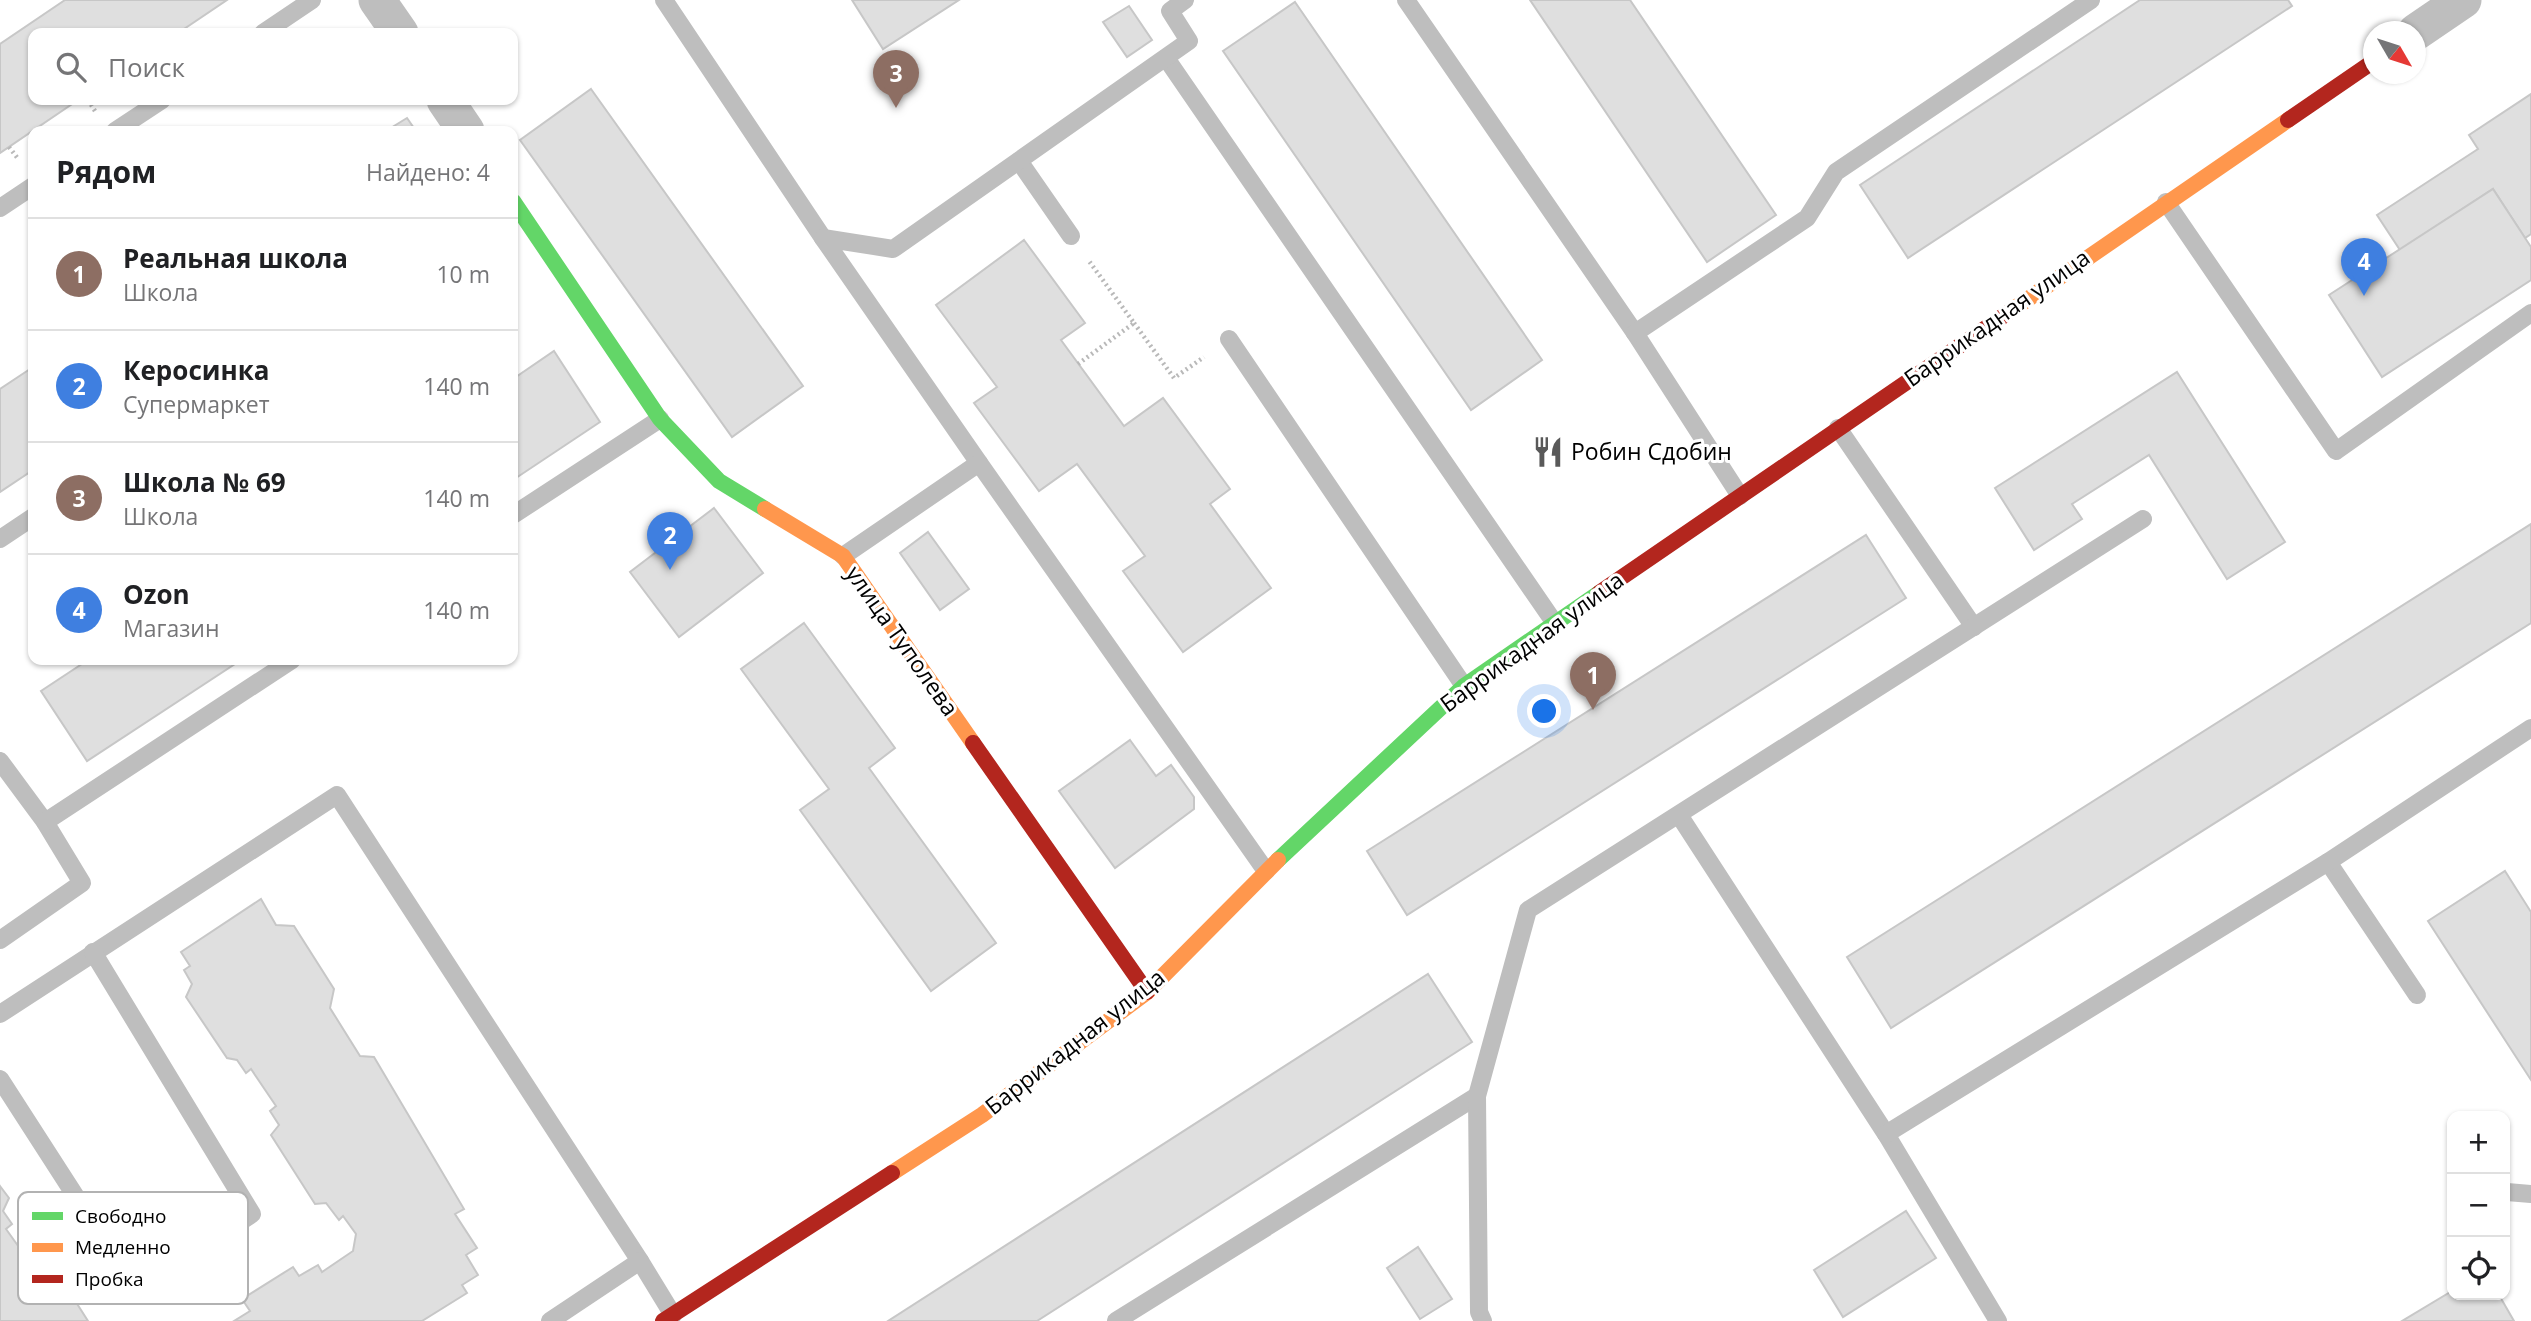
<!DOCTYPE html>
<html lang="ru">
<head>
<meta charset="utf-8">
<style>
	body { margin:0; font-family:"Open Sans",sans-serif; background:#f2f2f2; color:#202124 }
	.controls { position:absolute; right:21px; bottom:21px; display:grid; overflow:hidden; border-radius:14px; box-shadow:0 2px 5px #0004 }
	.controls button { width:63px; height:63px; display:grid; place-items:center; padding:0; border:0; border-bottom:2px solid #e0e0e0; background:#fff; color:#202124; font:35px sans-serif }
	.compass { position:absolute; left:2363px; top:21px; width:63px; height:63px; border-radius:50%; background:#fff; box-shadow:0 2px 5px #0004; rotate:129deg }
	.you { position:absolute; left:1545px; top:712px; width:24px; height:24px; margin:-18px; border:5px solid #fff; border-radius:50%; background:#1a73e8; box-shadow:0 0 0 10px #1a73e833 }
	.badge { display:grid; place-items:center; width:46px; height:46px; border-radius:50%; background:#2563eb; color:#fff; font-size:23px; font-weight:700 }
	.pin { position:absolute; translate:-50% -58px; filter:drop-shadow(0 2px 4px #0008) }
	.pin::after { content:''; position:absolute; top:37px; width:24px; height:21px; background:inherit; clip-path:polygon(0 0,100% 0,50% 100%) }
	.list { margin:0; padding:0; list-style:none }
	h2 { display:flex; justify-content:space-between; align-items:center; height:91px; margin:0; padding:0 28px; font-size:30px }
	h2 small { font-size:23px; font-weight:400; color:#757577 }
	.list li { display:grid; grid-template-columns:46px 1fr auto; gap:21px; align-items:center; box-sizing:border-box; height:112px; padding:0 28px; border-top:2px solid #e0e0e0 }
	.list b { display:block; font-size:26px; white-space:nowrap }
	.list p { margin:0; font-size:23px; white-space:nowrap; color:#757577 }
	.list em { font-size:23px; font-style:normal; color:#757577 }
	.icon { flex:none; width:38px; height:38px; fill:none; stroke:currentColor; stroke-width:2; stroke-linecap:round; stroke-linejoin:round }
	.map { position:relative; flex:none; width:2531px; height:1321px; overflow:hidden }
	.search { position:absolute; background:#fff; box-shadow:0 2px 5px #0004; left:28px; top:28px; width:490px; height:77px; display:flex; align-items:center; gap:18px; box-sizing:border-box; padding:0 24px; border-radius:14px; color:#757577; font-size:26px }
	.panel { position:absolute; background:#fff; box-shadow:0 2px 5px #0004; left:28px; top:126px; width:490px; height:539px; border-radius:14px }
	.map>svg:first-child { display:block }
	.building { fill:#dfdfdf; stroke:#c7c7c7; stroke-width:2 }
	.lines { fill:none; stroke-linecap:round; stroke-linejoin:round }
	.path { stroke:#b9b9b9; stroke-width:4.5; stroke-dasharray:2 3.5; stroke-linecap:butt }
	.lane { stroke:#bebebe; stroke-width:18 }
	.street { stroke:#bebebe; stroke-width:37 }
	.fast { stroke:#63d668; stroke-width:16 }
	.slow { stroke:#ff974d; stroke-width:16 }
	.jam { stroke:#b3261e; stroke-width:16 }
	.labels { text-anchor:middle; stroke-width:6; stroke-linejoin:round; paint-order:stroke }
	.street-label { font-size:23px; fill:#000; stroke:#fff }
	.poi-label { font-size:23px; fill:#000; stroke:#fff; text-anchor:start }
	.key { fill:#fff; stroke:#b2b2b2; stroke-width:2 }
	.key-label { font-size:19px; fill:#000 }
</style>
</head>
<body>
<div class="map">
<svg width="2531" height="1321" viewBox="0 0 2531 1321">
	<rect width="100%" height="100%" fill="#fff"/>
	<g class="building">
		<path d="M65,0h162l-49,33h-145v67h45l-78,53v-109z"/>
		<path d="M852,0h107l-76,49z"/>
		<path d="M1530,0h100l146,215 -69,47z"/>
		<path d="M2140,0h148l4,6 -384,252 -48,-73z"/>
		<path d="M1295,2l247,358 -71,50 -248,-359z"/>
		<path d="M1129,6l23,34 -25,17 -24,-35z"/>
		<path d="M591,89l212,297 -71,51 -212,-297z"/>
		<path d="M2531,94v140l-6,4 -32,-49 -93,61 -23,-35 101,-66 -9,-14z"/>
		<path d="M407,118l9,13h-30z"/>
		<path d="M2493,189l38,58v33l-149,97 -53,-82z"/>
		<path d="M1024,240l61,83 -24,17 63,86 39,-28 67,91 -20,15 61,84 -88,64 -60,-81 22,-15 -68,-92 -38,27 -65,-88 23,-16 -61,-82z"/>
		<path d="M554,351l46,71 -87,58v-101z"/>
		<path d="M33,367v103l-33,22v-103z"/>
		<path d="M2177,372l108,170 -58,37 -78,-124 -77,49 10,15 -48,31 -39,-62z"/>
		<path d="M714,508l49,65 -84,64 -49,-65z"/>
		<path d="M2531,524v99l-640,405 -44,-71z"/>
		<path d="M928,532l41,57 -29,21 -40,-57z"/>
		<path d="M1866,535l40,63 -499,317 -40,-64z"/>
		<path d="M804,623l91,125 -26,20 127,175 -65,48 -131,-181 29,-21 -88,-120z"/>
		<path d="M88,660h153l-154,101 -46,-70z"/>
		<path d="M1130,740l26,36 15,-11 23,32v12l-79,59 -56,-77z"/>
		<path d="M2505,871l26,41v168l-103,-159z"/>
		<path d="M261,899l15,26 18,1 40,63 -4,19 30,48 14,1 90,152 -9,5 22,34 -11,7 12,20 -16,10 5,8 -45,28h-188l16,-10 -8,-12 51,-32 6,9 19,-11 4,7 31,-21 3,-17 -13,-18 -4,4 -13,-17 -11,1 -44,-69 8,-10 -9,-14 6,-5 -25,-37 -5,4 -9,-13 -10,-2 -41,-61 6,-13 -8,-14 6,-4 -9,-14z"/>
		<path d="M1428,974l44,68 -435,279h-149z"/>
		<path d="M0,1186l9,12 -6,13 9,13 -6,5 25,35 5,-3 12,16h12l28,44h-88z"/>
		<path d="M1906,1211l30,47 -93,59 -29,-47z"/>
		<path d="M1418,1247l34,52 -32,20 -33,-51z"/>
		<path d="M2452,1291v4h47l15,26h-112z"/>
	</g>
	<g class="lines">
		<g class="path">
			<path d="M88,100l7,11"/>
			<path d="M9,147l10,13"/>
			<path d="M1134,323l40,55 30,-21"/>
			<path d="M1078,364l56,-41 -45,-62"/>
		</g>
		<g class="lane">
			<path d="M664,0l159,238"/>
			<path d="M1406,0l229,333 105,163"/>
			<path d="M263,33l49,-33"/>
			<path d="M1166,58l388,564"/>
			<path d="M115,131l47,-31"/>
			<path d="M1019,161l52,75"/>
			<path d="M2166,202l170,249 195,-138"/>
			<path d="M0,208l33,-22"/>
			<path d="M1635,333l172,-115 29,-46 255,-172"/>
			<path d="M1229,339l235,347"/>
			<path d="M1838,428l136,199"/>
			<path d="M979,463l-156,-225 70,11 296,-208 -19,-30 15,-11"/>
			<path d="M513,515l147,-96"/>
			<path d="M0,539l33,-22"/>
			<path d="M843,556l136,-93 287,408"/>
			<path d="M0,761l45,61 37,61 -82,57"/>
			<path d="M1679,815l207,319 112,187"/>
			<path d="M45,822l247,-162"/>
			<path d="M2328,862l89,133"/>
			<path d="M0,1014l337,-219 303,466"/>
			<path d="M0,1079l136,211 116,-76 -159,-262"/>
			<path d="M1886,1134l442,-272 203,-134"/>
			<path d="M2507,1192l24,2"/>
			<path d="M550,1321l90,-60 33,54"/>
			<path d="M1116,1321l361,-225"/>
			<path d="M1483,1321l-4,-9 -2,-216 51,-186 615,-391"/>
		</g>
		<g class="street">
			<path d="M377,0l23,33"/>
			<path d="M2416,32l47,-32"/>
			<path d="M445,100l21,31"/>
		</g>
		<g class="fast">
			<path d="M513,201l147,218 59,62 46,28"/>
			<path d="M1278,860l186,-174 135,-93"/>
		</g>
		<g class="slow">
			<path d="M2012,310l276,-190"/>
			<path d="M765,509l78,47 130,187"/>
			<path d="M892,1173l90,-58 165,-123 131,-132"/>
		</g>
		<g class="jam">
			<path d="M2288,120l86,-59"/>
			<path d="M1599,593l413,-283"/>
			<path d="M973,743l174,249"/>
			<path d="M663,1321l229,-148"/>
		</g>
	</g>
	<defs>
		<symbol id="restaurant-bare" viewBox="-9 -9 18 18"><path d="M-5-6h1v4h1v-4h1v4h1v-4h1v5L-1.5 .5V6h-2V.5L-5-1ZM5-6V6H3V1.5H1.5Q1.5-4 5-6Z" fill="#595959" stroke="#fff" stroke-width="2.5" paint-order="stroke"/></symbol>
	</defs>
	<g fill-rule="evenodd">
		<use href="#restaurant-bare" x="1526" y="430" width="44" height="44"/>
	</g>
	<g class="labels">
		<g class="street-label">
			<text transform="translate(1997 318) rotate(-35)" y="8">Баррикадная улица</text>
			<text transform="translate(902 641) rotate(55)" y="8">улица Туполева</text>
			<text transform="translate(1532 642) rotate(-36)" y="8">Баррикадная улица</text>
			<text transform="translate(1075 1042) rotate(-38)" y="8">Баррикадная улица</text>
		</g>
		<g class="poi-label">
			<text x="1571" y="460">Робин Сдобин</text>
		</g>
	</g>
	<rect x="18" y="1192" width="230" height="112" rx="10" class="key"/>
	<rect x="32" y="1212" width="31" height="8" fill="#63d668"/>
	<rect x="32" y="1243" width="31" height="9" fill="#ff974d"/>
	<rect x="32" y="1275" width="31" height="8" fill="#b3261e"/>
	<g class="key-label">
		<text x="75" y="1223">Свободно</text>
		<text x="75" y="1254">Медленно</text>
		<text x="75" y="1286">Пробка</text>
	</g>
</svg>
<div class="controls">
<button>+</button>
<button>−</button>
<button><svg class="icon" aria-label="locate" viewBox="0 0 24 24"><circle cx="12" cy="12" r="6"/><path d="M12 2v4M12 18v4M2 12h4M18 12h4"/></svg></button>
</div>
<svg class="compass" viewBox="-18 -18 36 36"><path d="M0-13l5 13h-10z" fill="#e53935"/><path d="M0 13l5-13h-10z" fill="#757577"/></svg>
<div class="you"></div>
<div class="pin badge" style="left:1593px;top:710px;background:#8d6e63">1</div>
<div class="pin badge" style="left:670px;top:570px;background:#3f7fe0">2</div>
<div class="pin badge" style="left:896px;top:108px;background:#8d6e63">3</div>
<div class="pin badge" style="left:2364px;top:296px;background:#3f7fe0">4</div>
<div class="search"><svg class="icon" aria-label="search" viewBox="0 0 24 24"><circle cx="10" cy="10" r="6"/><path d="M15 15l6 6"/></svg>Поиск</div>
<section class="panel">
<h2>Рядом<small>Найдено: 4</small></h2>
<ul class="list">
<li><span class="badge" style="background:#8d6e63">1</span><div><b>Реальная школа</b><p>Школа</p></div><em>10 m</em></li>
<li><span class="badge" style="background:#3f7fe0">2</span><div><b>Керосинка</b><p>Супермаркет</p></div><em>140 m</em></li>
<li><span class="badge" style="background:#8d6e63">3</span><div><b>Школа № 69</b><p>Школа</p></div><em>140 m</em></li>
<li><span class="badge" style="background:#3f7fe0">4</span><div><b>Ozon</b><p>Магазин</p></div><em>140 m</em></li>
</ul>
</section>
</div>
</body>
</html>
